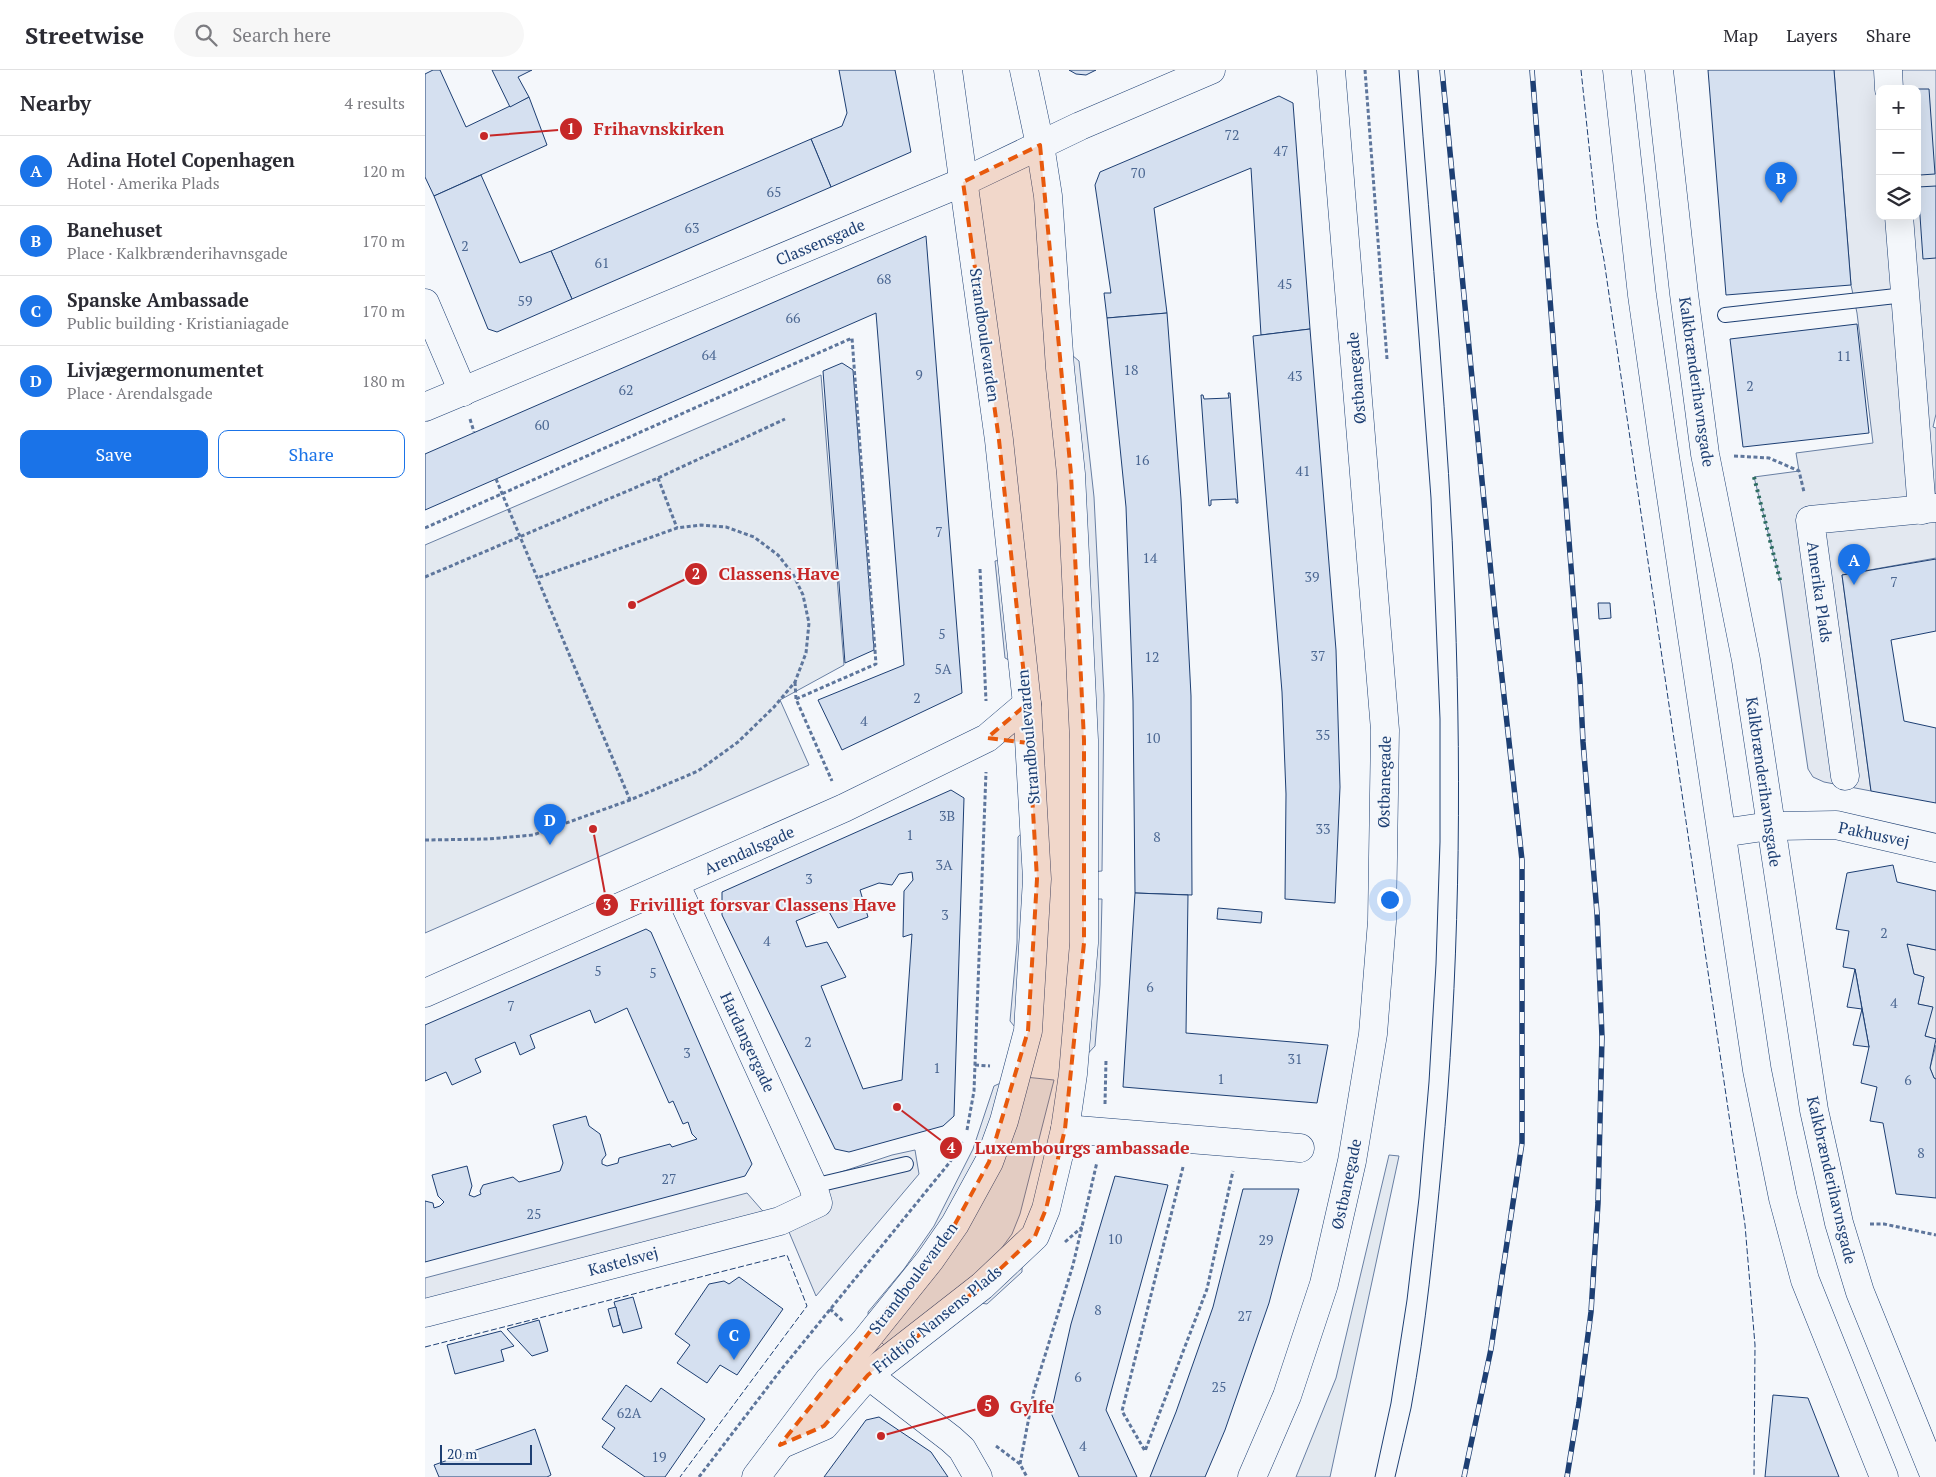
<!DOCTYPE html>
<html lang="en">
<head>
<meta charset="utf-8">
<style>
	body { margin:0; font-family:"PT Serif",serif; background:#f7f7f7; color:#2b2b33 }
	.controls { position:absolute; right:15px; top:15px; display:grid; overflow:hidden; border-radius:10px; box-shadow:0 5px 20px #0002 }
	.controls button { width:45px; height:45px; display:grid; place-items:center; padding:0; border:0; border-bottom:1px solid #e1e1e2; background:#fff; color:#2b2b33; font:25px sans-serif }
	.scale { position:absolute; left:15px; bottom:12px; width:92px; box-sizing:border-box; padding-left:5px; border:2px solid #1d3f73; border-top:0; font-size:14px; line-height:18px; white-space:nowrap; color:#1d3f73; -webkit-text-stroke:4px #f4f7fb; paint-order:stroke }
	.you { position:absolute; left:964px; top:829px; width:18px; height:18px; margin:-12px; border:4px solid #fff; border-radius:50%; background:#1a73e8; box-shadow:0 0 0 8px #1a73e833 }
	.badge { display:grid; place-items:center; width:32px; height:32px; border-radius:50%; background:#1a73e8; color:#fff; font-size:16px; font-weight:700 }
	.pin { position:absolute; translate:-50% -41px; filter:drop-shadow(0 1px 2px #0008) }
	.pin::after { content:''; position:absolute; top:26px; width:18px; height:15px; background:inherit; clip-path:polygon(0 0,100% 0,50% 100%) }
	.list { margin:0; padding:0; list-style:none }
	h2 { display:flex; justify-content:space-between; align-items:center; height:65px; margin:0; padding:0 20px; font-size:21px }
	h2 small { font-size:16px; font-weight:400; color:#7c7c81 }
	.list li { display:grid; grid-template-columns:32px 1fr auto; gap:15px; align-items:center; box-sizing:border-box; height:70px; padding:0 20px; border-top:1px solid #e1e1e2 }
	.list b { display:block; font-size:19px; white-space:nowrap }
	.list p { margin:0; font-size:16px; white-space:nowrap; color:#7c7c81 }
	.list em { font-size:16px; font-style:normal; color:#7c7c81 }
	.actions { display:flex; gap:10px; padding:15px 20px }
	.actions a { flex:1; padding:11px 0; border:1px solid #1a73e8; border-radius:10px; text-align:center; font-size:18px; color:#1a73e8 }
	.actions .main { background:#1a73e8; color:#fff }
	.icon { flex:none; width:28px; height:28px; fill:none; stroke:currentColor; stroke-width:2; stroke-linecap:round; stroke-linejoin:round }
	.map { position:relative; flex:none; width:1511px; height:1407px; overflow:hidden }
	header { display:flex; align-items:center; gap:30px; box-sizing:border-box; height:70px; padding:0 25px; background:#fff; border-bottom:1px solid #e1e1e2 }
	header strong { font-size:24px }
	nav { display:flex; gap:28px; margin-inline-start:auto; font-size:18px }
	.search { width:350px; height:45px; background:#f7f7f7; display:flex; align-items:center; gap:12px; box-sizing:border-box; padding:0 18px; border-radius:28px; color:#7c7c81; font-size:19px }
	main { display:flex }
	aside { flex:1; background:#fff }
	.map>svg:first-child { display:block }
	.green { fill:#e3e9f0; stroke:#687fa3 }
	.parking { fill:#e3e8f0; stroke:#687fa3; fill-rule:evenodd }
	.building { fill:#d5e0f0; stroke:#1d3f73; fill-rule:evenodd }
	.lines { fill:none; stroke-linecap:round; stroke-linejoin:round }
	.service-casing { stroke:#1d3f73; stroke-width:16 }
	.minor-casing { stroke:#1d3f73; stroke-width:29 }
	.tertiary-casing { stroke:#1d3f73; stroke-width:29 }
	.primary-casing { stroke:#1d3f73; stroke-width:29 }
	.path { stroke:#5e769c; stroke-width:3; stroke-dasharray:4 2.5; stroke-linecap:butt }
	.service { stroke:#f4f7fb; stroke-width:14 }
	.minor { stroke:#f4f7fb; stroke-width:28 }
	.tertiary { stroke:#f4f7fb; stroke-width:28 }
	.primary { stroke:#f4f7fb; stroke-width:28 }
	.tram { stroke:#1d3f73; stroke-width:1 }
	.rail-casing { stroke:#1d3f73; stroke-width:5.5 }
	.rail { stroke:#f4f7fb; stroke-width:4; stroke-dasharray:11; stroke-linecap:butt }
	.hedge { stroke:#2c6c60; stroke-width:4; stroke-dasharray:2.5 4; stroke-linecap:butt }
	.fence { stroke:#1d3f73; stroke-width:1; stroke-dasharray:6 2.5; stroke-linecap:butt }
	.marked { fill:#e8590c; fill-opacity:0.2; stroke:#e8590c; stroke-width:4; stroke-dasharray:10 6; stroke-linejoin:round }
	.labels { text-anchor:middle; stroke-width:4; stroke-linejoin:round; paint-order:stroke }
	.number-label { font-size:14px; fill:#4b6792 }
	.street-label { font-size:16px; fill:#1d3f73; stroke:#f4f7fb }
	.leader { fill:none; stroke:#c62828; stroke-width:2 }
	.callout-dot { fill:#c62828; stroke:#f4f7fb; stroke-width:2 }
	.mark-label { font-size:15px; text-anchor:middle; font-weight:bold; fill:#fff }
	.callout-label { font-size:18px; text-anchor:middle; font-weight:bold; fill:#c62828; stroke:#f4f7fb; stroke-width:4; stroke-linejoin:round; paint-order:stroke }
</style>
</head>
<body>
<header>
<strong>Streetwise</strong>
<div class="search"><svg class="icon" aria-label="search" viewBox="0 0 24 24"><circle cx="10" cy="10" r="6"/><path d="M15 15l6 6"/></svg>Search here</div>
<nav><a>Map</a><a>Layers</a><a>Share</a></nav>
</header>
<main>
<aside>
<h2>Nearby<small>4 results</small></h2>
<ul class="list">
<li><span class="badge">A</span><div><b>Adina Hotel Copenhagen</b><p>Hotel · Amerika Plads</p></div><em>120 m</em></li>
<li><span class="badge">B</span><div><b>Banehuset</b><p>Place · Kalkbrænderihavnsgade</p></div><em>170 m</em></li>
<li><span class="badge">C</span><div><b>Spanske Ambassade</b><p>Public building · Kristianiagade</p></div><em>170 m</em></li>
<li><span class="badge">D</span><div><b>Livjægermonumentet</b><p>Place · Arendalsgade</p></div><em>180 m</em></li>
</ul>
<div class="actions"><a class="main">Save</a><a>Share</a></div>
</aside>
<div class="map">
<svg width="1511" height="1407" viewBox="0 0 1511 1407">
	<rect width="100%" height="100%" fill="#f4f7fb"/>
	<g class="green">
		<path d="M396,305l23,290 -64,35 29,65 -384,168v-388z"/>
		<path d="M600,1007l29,3 -34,134 -8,20 -14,19 -17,16 -95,78 -6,-6z"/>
		<path d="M964,1085l10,1 -69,321h-34l40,-99z"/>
	</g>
	<g class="parking">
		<path d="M1409,0h102v344l-3,13 3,1v130l-94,17 29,216 -47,-9 -11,-5 -5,-8 -27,-185 -27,-107 45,-6 -3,-18 77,-10 -16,-130 -6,-28zM1455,19h37v127h-37z"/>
		<path d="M641,280l13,11 15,136 10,198 -2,176 -11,1z"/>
		<path d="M581,489l11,105 -12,-6 -10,-97z"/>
		<path d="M603,756l-9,206 -9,-11 7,-78 1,-106z"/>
		<path d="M666,829h11l-2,86 -5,61 -14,15z"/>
		<path d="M1482,874l29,6v89l-11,-3 7,-29 -14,-3 6,-27 -10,-3z"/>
		<path d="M1511,975v34l-2,-1 -4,-10z"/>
		<path d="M582,1010l-38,102 -100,144 -1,-14 36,-43 30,-43 39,-77 21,-63z"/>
		<path d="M490,1080l4,24 -103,122 -35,-83 54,-39 57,-19z"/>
		<path d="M322,1123l27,31 -349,92v-38z"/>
		<path d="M597,1187v15l-35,32 -14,-2z"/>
	</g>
	<g class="building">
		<path d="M8,0h7l26,57 63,-30 18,48 -113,51 -9,-19v-103z"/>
		<path d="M67,0h40l-14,7 11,20 -19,10z"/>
		<path d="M414,0h56l16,82 -80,35 -20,-48 31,-13 5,-13z"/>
		<path d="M644,0h27l-10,5 -10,-1z"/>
		<path d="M1283,0h126l17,215 -125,10z"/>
		<path d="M1492,19h12l6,85 -15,1 -3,-40z"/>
		<path d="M854,26l14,7 17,226 -49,6 -10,-167 -97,40 13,105 -60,5 -3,-25h7l-16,-108 5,-13z"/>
		<path d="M386,69l20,48 -259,112 -21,-48z"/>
		<path d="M56,105l39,88 31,-12 21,48 -75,33 -9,-3 -54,-133z"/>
		<path d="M1511,116v72l-13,1 -5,-72z"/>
		<path d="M501,166l36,457 -120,57 -24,-50 86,-35 -28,-352 -451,197v-56z"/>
		<path d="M742,243l14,186 10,197 1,199 -57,-2 -2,-192 -7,-194 -19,-189z"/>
		<path d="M1432,254l12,109 -126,14 -13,-108z"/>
		<path d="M885,259l26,321 4,137 -5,116 -50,-4 1,-105 -4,-102 -29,-356z"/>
		<path d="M417,293l11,7 21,280 -29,13 -22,-292z"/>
		<path d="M803,323h2l8,110h-2v-4l-25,1v5l-2,1 -8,-111h2l1,4 25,-1z"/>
		<path d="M1511,489v72l-45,9 13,81 32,7v75l-65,-12 -29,-216z"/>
		<path d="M1173,533h12l1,15 -12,1z"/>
		<path d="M526,720l13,8 -10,318 -11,10 -94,26 -14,-3 -113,-234v-23zM487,802l1,8 -9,11 -1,46 9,-3 -10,146 -39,9 -42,-103 25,-9 -19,-35 -21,5 -10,-26 31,-13 11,20 30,-11 -8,-27 19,-7 13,2 7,-11z"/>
		<path d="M1468,795l4,17 39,9v59l-29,-6 7,30 10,3 -6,27 15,3 -8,29 11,3 -6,29 4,10 2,1v119l-40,-4 -13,-71 -13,-2 7,-34 -16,-4 8,-36 -14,-78 -12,-2 6,-36 -13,-2 11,-56z"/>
		<path d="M710,823l53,2 -2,138 142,12 -11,58 -194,-16z"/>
		<path d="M793,838l44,4 -1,11 -44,-4z"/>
		<path d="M221,859l5,3 101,232 -7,12 -320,86v-61l8,2 1,5 6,-2 4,-4 -6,-6 -6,-21 35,-9 5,20 -3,9 5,2 7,-3 -1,-3 3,-6 30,-8 6,5 41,-11 3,-8 -10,-38 33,-9 3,10 11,8 6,21 -4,5v4l5,2 11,-3 1,-5 51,-14 2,3 25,-8 -5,-5 -4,-12 -5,2 -10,-23 -4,2 -42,-95 -32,15 -5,-13 -60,25 5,13 -15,7 -5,-13 -40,17 6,13 -29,13 -6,-13 -21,9v-56z"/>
		<path d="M1430,899l7,40 -15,-2z"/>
		<path d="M1437,939l7,38 -16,-2z"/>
		<path d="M690,1106l53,9 -62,225 31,67h-58l-28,-64 20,-89z"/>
		<path d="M818,1119h56l-30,114 -44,127 -20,47h-55l26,-65 37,-105z"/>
		<path d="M314,1207l44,32 -46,66 -17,-10 -13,18 -30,-20 13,-18 -15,-11 34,-50 15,-3 5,3z"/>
		<path d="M208,1227l9,31 -19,5 -9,-31z"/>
		<path d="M191,1237l4,18 -7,2 -5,-18z"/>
		<path d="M114,1250l9,31 -16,5 -25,-27z"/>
		<path d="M76,1261l13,15 -13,4 3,11 -49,13 -8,-29z"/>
		<path d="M201,1315l25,17 10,-14 44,31 -40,58h-20l-43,-30 13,-19 -13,-9z"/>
		<path d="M1348,1325l35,3 31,79h-74z"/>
		<path d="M454,1347l52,35 17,25h-124l42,-57z"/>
		<path d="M110,1359l16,46 -4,2h-108l-5,-12z"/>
	</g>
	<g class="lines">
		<defs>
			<g id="service">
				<path d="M1300,245l180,-20"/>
				<path d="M388,1116l93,-22"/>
			</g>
			<g id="minor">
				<path d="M1463,0l1,19"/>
				<path d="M538,112l117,-56 131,-56"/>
				<path d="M1474,146l23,294"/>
				<path d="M0,233l38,89"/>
				<path d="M1420,706l-35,-256 126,-12"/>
				<path d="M1297,763l48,-7 66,-1 100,23"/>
				<path d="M0,923l419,-185 143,-70 40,-34"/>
				<path d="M640,1059l235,19"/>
				<path d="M0,1243l355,-92 38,-18 -5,-17 -138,-303"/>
				<path d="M443,1305l83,64 11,10 16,28"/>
				<path d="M827,1407l35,-81 37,-112 28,-123 21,-127 9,-113 3,-191 -54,-660"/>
			</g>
			<g id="tertiary">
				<path d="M0,337l538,-225"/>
				<path d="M355,1375l44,-19 44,-51 114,-89 53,-50 11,-27 19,-80 8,-55 11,-131v-203l-13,-266 -11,-106 -12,-172 -8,-51 -16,-75"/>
				<path d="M331,1407l73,-97 36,-39 65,-81 25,-36 34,-62 15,-41 24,-90 9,-152 -10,-175 -28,-264 -51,-370"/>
			</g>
			<g id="primary">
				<path d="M1192,0l25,225 21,148 94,627 26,128 22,82 79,197"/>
				<path d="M1234,0l25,224 21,160 41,206 68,450 25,113 21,69 75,185"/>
			</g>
		</defs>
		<use href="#service" class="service-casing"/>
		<use href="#minor" class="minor-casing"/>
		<use href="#tertiary" class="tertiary-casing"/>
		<use href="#primary" class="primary-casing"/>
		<g class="path">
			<path d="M940,0l22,289"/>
			<path d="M45,349l4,13"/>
			<path d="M1309,386l35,2 30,13 5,21"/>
			<path d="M233,408l19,50"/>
			<path d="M71,409l134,321"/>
			<path d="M0,458l427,-190 24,326 -80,35"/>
			<path d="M555,499l6,132"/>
			<path d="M0,507l233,-99 127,-59"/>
			<path d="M370,612l1,17 36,82"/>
			<path d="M0,770l63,-1 45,-4 97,-35 68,-29 40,-29 36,-35 21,-25 11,-29 3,-30 -6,-28 -10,-21 -15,-19 -24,-18 -28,-10 -25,-2 -24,3 -140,50"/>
			<path d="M550,995l15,1"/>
			<path d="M680,1034l1,-44"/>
			<path d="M542,1060l7,-39 12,-319"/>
			<path d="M758,1097l-61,244 23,40 62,-162 26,-118"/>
			<path d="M1445,1154h14l52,11"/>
			<path d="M640,1172l17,-15"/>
			<path d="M405,1239l14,13"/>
			<path d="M571,1376l24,18 7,13"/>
			<path d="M595,1394l14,-73 39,-126 24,-103"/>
			<path d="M274,1407l81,-106 170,-209 13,-22"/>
		</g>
		<use href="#service" class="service"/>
		<use href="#minor" class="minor"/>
		<use href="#tertiary" class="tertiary"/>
		<use href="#primary" class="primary"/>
		<g class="tram">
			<path d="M950,1407l16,-74 16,-103 12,-102 10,-116 7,-118 4,-122v-123l-9,-221 -32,-428"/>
			<path d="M970,1407c5,-23 11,-46 16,-69 15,-81 23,-165 31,-247 17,-184 20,-368 13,-553 -6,-179 -24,-359 -37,-538"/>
		</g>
		<defs>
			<g id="rail">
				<path d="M1017,0l53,544 27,246v283l-31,206 -27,128"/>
				<path d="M1107,0l48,611 3,61 14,171 5,124 -4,166 -7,109 -12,91 -12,74"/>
			</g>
		</defs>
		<use href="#rail" class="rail-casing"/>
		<use href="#rail" class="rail"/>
		<path class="hedge" d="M1329,407l27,107"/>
		<g class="fence">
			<path d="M1156,0l16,152 7,38 141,965 10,120 -1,132"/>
			<path d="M0,1277l362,-92 20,51 -127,171"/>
		</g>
	</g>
	<path class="marked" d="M615,75l31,329 13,266v203l-19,186 -19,80 -11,27 -53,50 -114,89 -44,51 -44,19 175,-221 34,-62 39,-131 9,-152 -8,-136 -42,-5 40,-34 -28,-264 -36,-258z"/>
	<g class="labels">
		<g class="number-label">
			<text x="807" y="70">72</text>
			<text x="856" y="86">47</text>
			<text x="713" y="108">70</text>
			<text x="349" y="127">65</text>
			<text x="267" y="163">63</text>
			<text x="40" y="181">2</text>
			<text x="177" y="198">61</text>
			<text x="459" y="214">68</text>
			<text x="860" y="219">45</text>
			<text x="100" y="236">59</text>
			<text x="368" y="253">66</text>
			<text x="284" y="290">64</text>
			<text x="1419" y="291">11</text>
			<text x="706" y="305">18</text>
			<text x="494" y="310">9</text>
			<text x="870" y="311">43</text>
			<text x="1325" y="321">2</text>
			<text x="201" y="325">62</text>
			<text x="117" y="360">60</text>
			<text x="717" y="395">16</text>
			<text x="878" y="406">41</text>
			<text x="514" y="467">7</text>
			<text x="725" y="493">14</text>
			<text x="887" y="512">39</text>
			<text x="1469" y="517">7</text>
			<text x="517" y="569">5</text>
			<text x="893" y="591">37</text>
			<text x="727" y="592">12</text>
			<text x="518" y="604">5A</text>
			<text x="492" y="633">2</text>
			<text x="439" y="656">4</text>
			<text x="898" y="670">35</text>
			<text x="728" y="673">10</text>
			<text x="522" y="751">3B</text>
			<text x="898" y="764">33</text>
			<text x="485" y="770">1</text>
			<text x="732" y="772">8</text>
			<text x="519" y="800">3A</text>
			<text x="384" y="814">3</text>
			<text x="520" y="850">3</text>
			<text x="1459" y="868">2</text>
			<text x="342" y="876">4</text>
			<text x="173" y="906">5</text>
			<text x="228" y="908">5</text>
			<text x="725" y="922">6</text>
			<text x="1469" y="938">4</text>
			<text x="86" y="941">7</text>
			<text x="383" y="977">2</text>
			<text x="262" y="988">3</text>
			<text x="870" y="994">31</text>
			<text x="512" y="1003">1</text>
			<text x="796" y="1014">1</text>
			<text x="1483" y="1015">6</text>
			<text x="1496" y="1088">8</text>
			<text x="244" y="1114">27</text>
			<text x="109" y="1149">25</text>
			<text x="690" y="1174">10</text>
			<text x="841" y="1175">29</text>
			<text x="673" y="1245">8</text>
			<text x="820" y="1251">27</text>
			<text x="653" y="1312">6</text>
			<text x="794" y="1322">25</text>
			<text x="204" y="1348">62A</text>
			<text x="658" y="1381">4</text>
			<text x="234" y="1392">19</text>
		</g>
		<g class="street-label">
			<text transform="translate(395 172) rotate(-23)" y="6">Classensgade</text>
			<text transform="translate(560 265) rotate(82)" y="6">Strandboulevarden</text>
			<text transform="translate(931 308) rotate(-95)" y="6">Østbanegade</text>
			<text transform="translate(1272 312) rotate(82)" y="6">Kalkbrænderihavnsgade</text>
			<text transform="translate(1395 522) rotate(82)" y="6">Amerika Plads</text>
			<text transform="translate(603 667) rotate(-95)" y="6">Strandboulevarden</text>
			<text transform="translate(959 712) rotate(-89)" y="6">Østbanegade</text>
			<text transform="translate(1339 712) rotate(82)" y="6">Kalkbrænderihavnsgade</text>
			<text transform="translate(1449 764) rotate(12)" y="6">Pakhusvej</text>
			<text transform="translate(324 780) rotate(-24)" y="6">Arendalsgade</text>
			<text transform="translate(323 972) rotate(65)" y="6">Hardangergade</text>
			<text transform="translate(1407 1110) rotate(77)" y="6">Kalkbrænderihavnsgade</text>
			<text transform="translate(921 1114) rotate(-78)" y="6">Østbanegade</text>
			<text transform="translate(198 1191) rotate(-15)" y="6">Kastelsvej</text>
			<text transform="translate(488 1208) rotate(-53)" y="6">Strandboulevarden</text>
			<text transform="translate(512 1249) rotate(-39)" y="6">Fridtjof Nansens Plads</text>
		</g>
	</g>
	<path class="leader" d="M59 66L146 59M207 535L271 504M168 759L182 835M472 1037L526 1078M456 1366L563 1336"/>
	<g class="callout-dot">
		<circle cx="59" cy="66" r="5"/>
		<circle cx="207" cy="535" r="5"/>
		<circle cx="168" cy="759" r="5"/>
		<circle cx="472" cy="1037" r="5"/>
		<circle cx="456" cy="1366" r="5"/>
		<circle cx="146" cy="59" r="12"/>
		<circle cx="271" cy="504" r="12"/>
		<circle cx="182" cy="835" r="12"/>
		<circle cx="526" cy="1078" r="12"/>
		<circle cx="563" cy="1336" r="12"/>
	</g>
	<g class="mark-label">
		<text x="146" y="64">1</text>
		<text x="271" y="509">2</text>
		<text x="182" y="840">3</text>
		<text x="526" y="1083">4</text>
		<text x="563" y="1341">5</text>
	</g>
	<g class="callout-label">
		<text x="234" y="65">Frihavnskirken</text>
		<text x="354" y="510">Classens Have</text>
		<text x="338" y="841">Frivilligt forsvar Classens Have</text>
		<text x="657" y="1084">Luxembourgs ambassade</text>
		<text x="607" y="1343">Gylfe</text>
	</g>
</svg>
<div class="controls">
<button>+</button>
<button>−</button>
<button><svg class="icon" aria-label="layers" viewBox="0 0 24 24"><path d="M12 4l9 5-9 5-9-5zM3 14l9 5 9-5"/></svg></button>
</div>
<div class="scale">20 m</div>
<div class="you"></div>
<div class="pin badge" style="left:1429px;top:515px">A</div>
<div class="pin badge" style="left:1356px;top:133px">B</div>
<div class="pin badge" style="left:309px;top:1290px">C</div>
<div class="pin badge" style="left:125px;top:775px">D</div>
</div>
</main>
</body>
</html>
